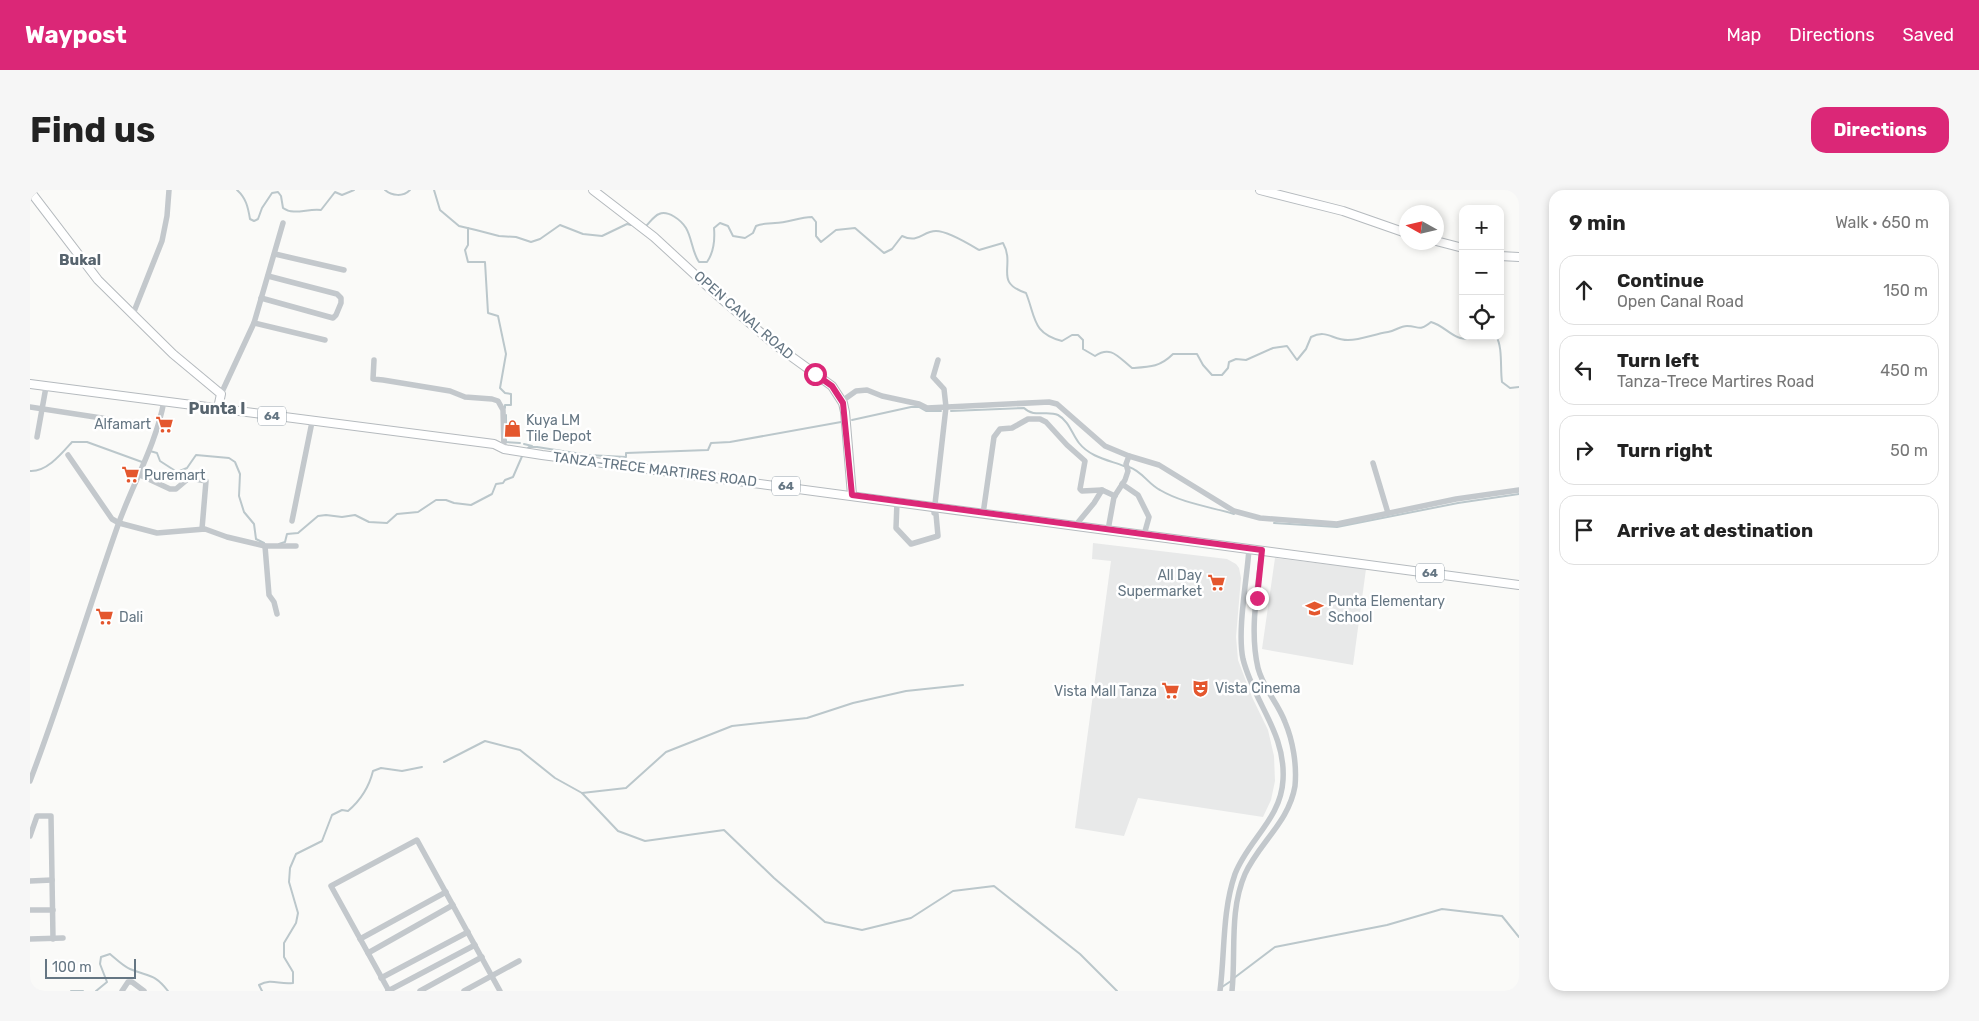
<!DOCTYPE html>
<html lang="en">
<head>
<meta charset="utf-8">
<style>
	body { margin:0; font-family:Rubik,sans-serif; background:#f6f6f6; color:#222 }
	.controls { position:absolute; right:15px; top:15px; display:grid; overflow:hidden; border-radius:10px; box-shadow:0 2px 8px #0003 }
	.controls button { width:45px; height:45px; display:grid; place-items:center; padding:0; border:0; border-bottom:1px solid #e0e0e0; background:#fff; color:#222; font:25px sans-serif }
	.compass { position:absolute; left:1369px; top:15px; width:45px; height:45px; border-radius:50%; background:#fff; box-shadow:0 2px 8px #0003; rotate:278deg }
	.scale { position:absolute; left:15px; bottom:12px; width:91px; box-sizing:border-box; padding-left:5px; border:2px solid #657683; border-top:0; font-size:14px; line-height:18px; white-space:nowrap; color:#657683; -webkit-text-stroke:4px #fff; paint-order:stroke }
	.stop { position:absolute; width:15px; height:15px; margin:-11px; border:4px solid #db2777; border-radius:50%; background:#fff }
	.stop.end { background:#db2777; border-color:#fff; box-shadow:0 1px 5px #0008 }
	.list { margin:0; padding:0; list-style:none }
	h2 { display:flex; justify-content:space-between; align-items:center; height:65px; margin:0; padding:0 20px; font-size:21px }
	h2 small { font-size:16px; font-weight:400; color:#767676 }
	.list li { display:grid; grid-template-columns:32px 1fr auto; gap:15px; align-items:center; box-sizing:border-box; height:70px; margin:0 10px 10px; padding:0 10px; border:1px solid #e0e0e0; border-radius:15px }
	.list b { display:block; font-size:19px; white-space:nowrap }
	.list p { margin:0; font-size:16px; white-space:nowrap; color:#767676 }
	.list em { font-size:16px; font-style:normal; color:#767676 }
	.icon { flex:none; width:28px; height:28px; fill:none; stroke:currentColor; stroke-width:2; stroke-linecap:round; stroke-linejoin:round }
	.map { position:relative; flex:none; width:1489px; height:801px; overflow:hidden; border-radius:15px }
	header { display:flex; align-items:center; gap:30px; box-sizing:border-box; height:70px; padding:0 25px; background:#db2777; color:#fff }
	header strong { font-size:24px }
	nav { display:flex; gap:28px; margin-inline-start:auto; font-size:18px }
	.intro { display:flex; align-items:center; justify-content:space-between; box-sizing:border-box; height:120px; padding:0 30px }
	h1 { margin:0; font-size:35px }
	.button { padding:12px 22px; border-radius:15px; background:#db2777; color:#fff; font-size:18px; font-weight:700 }
	main { display:flex; gap:30px; padding:0 30px }
	aside { flex:1; background:#fff; border-radius:15px; box-shadow:0 2px 8px #0003 }
	.map>svg:first-child { display:block }
	.built { fill:#e8e9e9 }
	.lines { fill:none; stroke-linecap:round; stroke-linejoin:round }
	.stream { stroke:#bbc7cb; stroke-width:2 }
	.major-casing { stroke:#b5babe; stroke-width:10 }
	.minor { stroke:#c3c8cc; stroke-width:5.5 }
	.major { stroke:#fff; stroke-width:8 }
	.route { stroke:#db2777; stroke-width:6 }
	.labels { text-anchor:middle; stroke-width:5; stroke-linejoin:round; paint-order:stroke }
	.shield { fill:#fff; stroke:#939fa8; stroke-width:1 }
	.shield-label { font-size:12px; font-weight:bold; fill:#657683 }
	.street-label { font-size:14px; fill:#657683; stroke:#fff }
	.poi-label { font-size:14px; fill:#657683; stroke:#fff; text-anchor:start }
	.neighbourhood-label { font-size:15px; font-weight:bold; fill:#57646e; stroke:#fff }
	.quarter-label { font-size:16px; font-weight:bold; fill:#57646e; stroke:#fff }
</style>
</head>
<body>
<header>
<strong>Waypost</strong>
<nav><a>Map</a><a>Directions</a><a>Saved</a></nav>
</header>
<div class="intro"><h1>Find us</h1><a class="button">Directions</a></div>
<main>
<div class="map">
<svg width="1489" height="801" viewBox="0 0 1489 801">
	<rect width="100%" height="100%" fill="#fafaf8"/>
	<g class="built">
		<path d="M1063,353l134,16 9,5 3,4 2,10 -5,59 2,23 14,37 16,33 6,26 1,25 -4,19 -8,17 -125,-19 -14,38 -49,-8 36,-267 -19,-2z"/>
		<path d="M1245,368l91,11 -13,96 -91,-16z"/>
	</g>
	<g class="lines">
		<g class="stream">
			<path d="M207,0c9,8 11,17 13,29l4,2 4,-2 4,-11 10,-15 6,-1 3,4 2,12c11,8 25,0 38,2l14,-18 7,3 12,-5"/>
			<path d="M355,0c7,6 18,7 25,0"/>
			<path d="M404,0l6,20 19,16 17,4 23,6 17,1 15,5 9,-3 20,-14 23,9 19,2 25,-12 4,1"/>
			<path d="M617,35c3,-3 7,-9 12,-11 9,-4 22,6 27,14 6,10 6,24 13,34h8c7,-10 8,-22 7,-34l6,-5 8,3 5,10 12,2 8,-5 3,-7c7,-3 11,-2 19,-3 13,0 24,-6 37,-6l4,5v14l5,6 15,-12 19,-2 29,25 8,-4 10,-13c17,8 20,-5 34,-5 12,0 33,13 43,19l24,-7c13,23 -10,39 23,50 10,25 6,40 36,48l10,-6h6l5,5v9l12,7c16,-11 23,1 37,12 18,-1 28,-1 41,-14h24l6,11 9,10h10l6,-7 1,-6 7,-3 10,1 27,-12 14,-2 10,14 9,-11 5,-12c16,-8 21,3 37,3 14,0 26,-6 40,-8 7,-1 12,-6 19,-6 12,0 12,6 24,-4 18,5 24,24 47,14"/>
			<path d="M438,38v17l-3,5 3,12h17l3,51 10,3 8,38 -6,34 5,5 6,1v11h-6v3"/>
			<path d="M1466,146c7,11 4,33 6,46l8,6 9,-1"/>
			<path d="M921,221l73,-3c10,10 23,2 34,7 11,6 14,19 21,28 11,14 29,17 45,23"/>
			<path d="M476,225v16"/>
			<path d="M822,230l59,-13h8l7,4h15"/>
			<path d="M476,250v2l14,1"/>
			<path d="M494,254l8,2"/>
			<path d="M507,257l51,8 38,2v-4l82,-3 3,-7 19,-1 111,-20"/>
			<path d="M496,260l3,-3h8"/>
			<path d="M120,261l7,2 3,8 17,11 10,-4 9,-13 33,3 6,4 5,12 -1,22 5,16 10,12 2,15 8,4"/>
			<path d="M1099,277c13,4 19,17 31,23 22,13 50,17 74,24"/>
			<path d="M0,281c17,1 32,-18 42,-29h15l55,20"/>
			<path d="M1244,333l63,4 121,-24 61,-9"/>
			<path d="M249,354l6,-2 2,-8 11,-1 20,-17 8,-1 16,2 13,-2 14,7 18,1 10,-9 21,-2 18,-12h10l8,3 17,2 21,-11 4,-10 7,-1 2,-3 8,-3 10,-23"/>
			<path d="M414,572l41,-21 35,9 35,28 27,15 36,38 27,10 79,-11 50,48 51,44 37,8 49,-12 42,-27 41,-5 86,68 37,37"/>
			<path d="M552,603l44,-5 40,-36 66,-26 75,-8 46,-15 53,-12 57,-6"/>
			<path d="M1204,788l41,-31 112,-22 55,-16 60,7 17,21"/>
			<path d="M1192,797l9,-6"/>
			<path d="M41,801h12"/>
			<path d="M66,801l11,-9 -7,-18 1,-7 9,-3c6,5 13,12 20,15 19,8 24,4 38,22"/>
			<path d="M232,801l-3,-6c13,-7 20,0 34,-2v-11l-9,-15v-14l12,-20 2,-10 -9,-31 1,-14 6,-14 26,-13 10,-26 10,-5 6,1c13,-11 21,-24 25,-40l8,-3 21,3 20,-4"/>
		</g>
		<defs>
			<g id="major">
				<path d="M563,0l61,47 63,58 57,49 58,42 11,17 2,9 7,83"/>
				<path d="M1230,0l83,21 63,22"/>
				<path d="M0,1l68,89 75,74 48,40 -3,14"/>
				<path d="M1406,51l27,7"/>
				<path d="M1470,66l19,1"/>
				<path d="M0,194l464,60 10,5 38,6 977,130"/>
			</g>
		</defs>
		<use href="#major" class="major-casing"/>
		<g class="minor">
			<path d="M245,64l69,16"/>
			<path d="M231,108l72,20 3,-3 5,-12v-5l-4,-4 -69,-18"/>
			<path d="M103,124l29,-73 5,-25 2,-26"/>
			<path d="M224,133l71,17"/>
			<path d="M344,170l-1,19 10,1 67,11 15,6 27,2 6,2 5,9 1,39"/>
			<path d="M191,204l33,-71 29,-100"/>
			<path d="M812,211l14,-10 11,-1 15,6 37,8 8,4 122,-6 8,2 48,42 24,10 -3,8 2,7 -3,9 -11,17 -6,33"/>
			<path d="M0,217l78,12"/>
			<path d="M7,247l9,-50"/>
			<path d="M38,265l44,64 7,4 38,10 48,-4 22,8 38,9h31"/>
			<path d="M1099,266l30,9 75,46 26,7 77,6 119,-25 63,-9"/>
			<path d="M1343,273l15,50"/>
			<path d="M110,285l30,14h6l13,-11 17,3 -4,48"/>
			<path d="M1092,294l16,11 11,22 -5,18"/>
			<path d="M867,312l-1,26 15,16 27,-8 -2,-22 -2,-1 12,-106 -2,-18 -11,-12 5,-17"/>
			<path d="M953,324l11,-77 6,-8 12,-1 16,-9h12l6,3 21,23 18,16 -5,28 2,2 20,-1"/>
			<path d="M262,331l20,-99"/>
			<path d="M1045,336l19,-23 8,-13 13,6"/>
			<path d="M235,356l4,49 5,7 3,12"/>
			<path d="M0,591c32,-84 58,-171 88,-256 15,-42 38,-80 46,-124"/>
			<path d="M0,646l7,-20h14l2,123"/>
			<path d="M0,691l22,-1"/>
			<path d="M0,720h23"/>
			<path d="M0,749l33,-1"/>
			<path d="M330,749l86,-47"/>
			<path d="M338,763l85,-48"/>
			<path d="M351,788l87,-46"/>
			<path d="M92,801l6,-9h4l12,9"/>
			<path d="M358,801l87,-46"/>
			<path d="M359,801l-58,-105 86,-46 83,151"/>
			<path d="M390,801l62,-34"/>
			<path d="M434,801l55,-30"/>
			<path d="M1190,801c5,-39 2,-79 15,-117 13,-34 46,-55 48,-94 3,-47 -29,-77 -40,-121 -6,-28 4,-80 6,-110"/>
			<path d="M1202,801c4,-38 -3,-80 13,-117 14,-31 44,-52 50,-88 2,-21 -2,-45 -10,-64 -7,-19 -22,-34 -27,-54 -9,-39 0,-79 4,-118"/>
		</g>
		<use href="#major" class="major"/>
	</g>
	<g class="lines">
		<path class="route" d="M785,184l17,12 11,17 9,92 410,55 -5,48"/>
	</g>
	<defs>
		<symbol id="supermarket-bare" viewBox="-9 -9 18 18"><path d="M-6-5.5h2.5l.6 2H6L4.5 2H-2.5L-4.4-4H-6ZM-1.5 3.2a1.3 1.3 0 1 0 .1 0ZM3 3.2a1.3 1.3 0 1 0 .1 0Z" fill="#e4572e" stroke="#fff" stroke-width="2.5" paint-order="stroke"/></symbol>
		<symbol id="shop-bare" viewBox="-9 -9 18 18"><path d="M-5-2.5h2.3a2.7 3.5 0 0 1 5.4 0H5L5.5 6h-11ZM-1.5-2.5h3a1.5 2.3 0 0 0-3 0Z" fill="#e4572e" stroke="#fff" stroke-width="2.5" paint-order="stroke"/></symbol>
		<symbol id="school-bare" viewBox="-9 -9 18 18"><path d="M0-5L7-2L0 1L-7-2ZM-4 1L0 2.5L4 1V4Q0 6-4 4Z" fill="#e4572e" stroke="#fff" stroke-width="2.5" paint-order="stroke"/></symbol>
		<symbol id="theatre-bare" viewBox="-9 -9 18 18"><path d="M-5-5.5Q0-4 5-5.5V0Q5 5 0 6Q-5 5-5 0ZM-3.3-2.5H-1v1.5H-3.3ZM1-2.5H3.3v1.5H1ZM-2.8 1Q0 5.5 2.8 1Z" fill="#e4572e" stroke="#fff" stroke-width="2.5" paint-order="stroke"/></symbol>
	</defs>
	<g fill-rule="evenodd">
		<use href="#supermarket-bare" x="122" y="222" width="25" height="25"/>
		<use href="#shop-bare" x="470" y="226" width="25" height="25"/>
		<use href="#supermarket-bare" x="88" y="272" width="25" height="25"/>
		<use href="#supermarket-bare" x="1174" y="380" width="25" height="25"/>
		<use href="#school-bare" x="1272" y="406" width="25" height="25"/>
		<use href="#supermarket-bare" x="62" y="414" width="25" height="25"/>
		<use href="#theatre-bare" x="1158" y="486" width="25" height="25"/>
		<use href="#supermarket-bare" x="1128" y="488" width="25" height="25"/>
	</g>
	<g class="labels">
		<g class="shield">
			<rect x="228" y="216.5" width="28" height="19" rx="4"/>
			<rect x="742" y="286.5" width="28" height="19" rx="4"/>
			<rect x="1386" y="373.5" width="28" height="19" rx="4"/>
		</g>
		<g class="shield-label">
			<text x="242" y="230">64</text>
			<text x="756" y="300">64</text>
			<text x="1400" y="387">64</text>
		</g>
		<g class="street-label">
			<text transform="translate(714 125) rotate(41)" y="5">OPEN CANAL ROAD</text>
			<text transform="translate(625 279) rotate(7)" y="5">TANZA-TRECE MARTIRES ROAD</text>
		</g>
		<g class="poi-label">
			<text x="496" y="235">Kuya LM<tspan x="496" dy="16">Tile Depot</tspan></text>
			<text x="121" y="239" text-anchor="end">Alfamart</text>
			<text x="114" y="290">Puremart</text>
			<text x="1172" y="390" text-anchor="end">All Day<tspan x="1172" dy="16">Supermarket</tspan></text>
			<text x="1298" y="416">Punta Elementary<tspan x="1298" dy="16">School</tspan></text>
			<text x="89" y="432">Dali</text>
			<text x="1185" y="503">Vista Cinema</text>
			<text x="1127" y="506" text-anchor="end">Vista Mall Tanza</text>
		</g>
		<g class="neighbourhood-label">
			<text x="50" y="75">Bukal</text>
		</g>
		<g class="quarter-label">
			<text x="187" y="224">Punta I</text>
		</g>
	</g>
</svg>
<div class="controls">
<button>+</button>
<button>−</button>
<button><svg class="icon" aria-label="locate" viewBox="0 0 24 24"><circle cx="12" cy="12" r="6"/><path d="M12 2v4M12 18v4M2 12h4M18 12h4"/></svg></button>
</div>
<svg class="compass" viewBox="-18 -18 36 36"><path d="M0-13l5 13h-10z" fill="#e53935"/><path d="M0 13l5-13h-10z" fill="#767676"/></svg>
<div class="scale">100 m</div>
<div class="stop" style="left:785px;top:184px"></div>
<div class="stop end" style="left:1227px;top:408px"></div>
</div>
<aside>
<h2>9 min<small>Walk · 650 m</small></h2>
<ul class="list">
<li><svg class="icon" aria-label="ahead" viewBox="0 0 24 24"><path d="M12 20V5M6 11l6-6 6 6"/></svg><div><b>Continue</b><p>Open Canal Road</p></div><em>150 m</em></li>
<li><svg class="icon" aria-label="left" viewBox="0 0 24 24"><path d="M17 20v-9H6M10 6l-5 5 5 5"/></svg><div><b>Turn left</b><p>Tanza-Trece Martires Road</p></div><em>450 m</em></li>
<li><svg class="icon" aria-label="right" viewBox="0 0 24 24"><path d="M7 20v-9h11M14 6l5 5-5 5"/></svg><div><b>Turn right</b></div><em>50 m</em></li>
<li><svg class="icon" aria-label="arrive" viewBox="0 0 24 24"><path d="M6 21V4h12l-3 4 3 4H6"/></svg><div><b>Arrive at destination</b></div></li>
</ul>
</aside>
</main>
</body>
</html>
